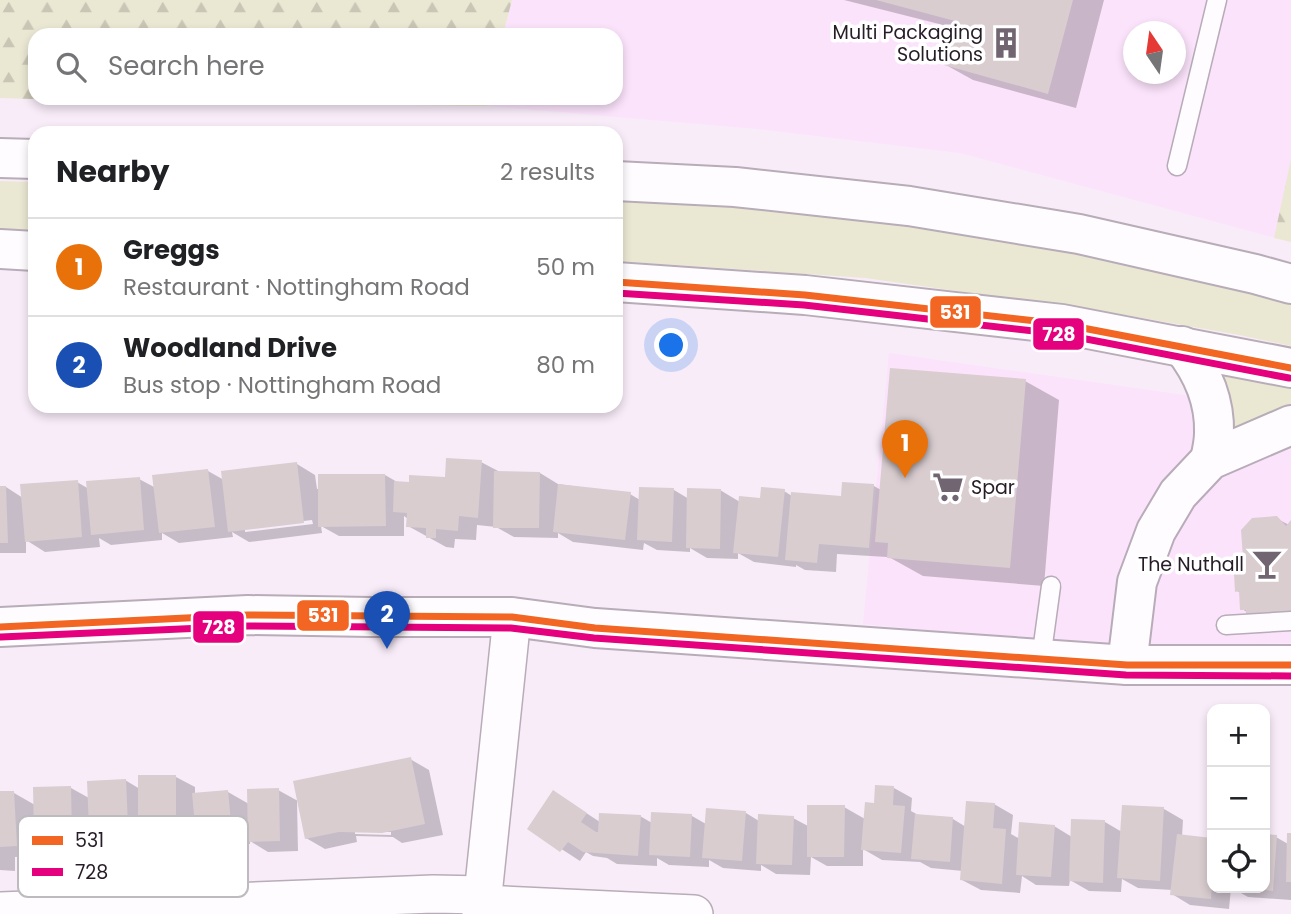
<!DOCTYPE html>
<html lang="en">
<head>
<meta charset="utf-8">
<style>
	body { margin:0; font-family:Poppins,sans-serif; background:#f2f2f2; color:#202124 }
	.controls { position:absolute; right:21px; bottom:21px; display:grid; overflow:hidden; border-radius:14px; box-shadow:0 4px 10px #0003 }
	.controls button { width:63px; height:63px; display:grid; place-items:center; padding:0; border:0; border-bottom:2px solid #e0e0e0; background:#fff; color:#202124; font:35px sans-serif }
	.compass { position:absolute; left:1123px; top:21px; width:63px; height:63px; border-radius:50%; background:#fff; box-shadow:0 4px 10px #0003; rotate:347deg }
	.you { position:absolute; left:672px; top:346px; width:24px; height:24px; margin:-18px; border:5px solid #fff; border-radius:50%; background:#1a73e8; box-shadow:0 0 0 10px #1a73e833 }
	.badge { display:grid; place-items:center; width:46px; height:46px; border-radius:50%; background:#706570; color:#fff; font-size:23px; font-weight:700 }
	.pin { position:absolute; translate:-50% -58px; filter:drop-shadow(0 2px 4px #0008) }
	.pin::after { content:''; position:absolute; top:37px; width:24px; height:21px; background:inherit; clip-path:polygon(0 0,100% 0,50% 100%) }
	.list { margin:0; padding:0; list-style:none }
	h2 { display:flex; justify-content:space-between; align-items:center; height:91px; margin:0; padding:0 28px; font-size:30px }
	h2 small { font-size:23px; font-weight:400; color:#757577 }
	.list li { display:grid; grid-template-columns:46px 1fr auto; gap:21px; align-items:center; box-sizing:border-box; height:98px; padding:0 28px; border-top:2px solid #e0e0e0 }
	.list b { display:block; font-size:26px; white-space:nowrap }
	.list p { margin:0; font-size:23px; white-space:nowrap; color:#757577 }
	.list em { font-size:23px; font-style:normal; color:#757577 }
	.icon { flex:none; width:38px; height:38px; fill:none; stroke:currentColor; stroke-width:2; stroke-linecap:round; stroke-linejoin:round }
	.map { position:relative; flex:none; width:1291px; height:914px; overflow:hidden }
	.search { position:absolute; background:#fff; box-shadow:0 4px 10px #0003; left:28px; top:28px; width:595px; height:77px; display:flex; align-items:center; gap:18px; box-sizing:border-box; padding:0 24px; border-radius:21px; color:#757577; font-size:26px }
	.panel { position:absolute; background:#fff; box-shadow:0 4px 10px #0003; left:28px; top:126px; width:595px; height:287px; border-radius:21px }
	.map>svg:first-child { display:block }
	.built { fill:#fbe3fb; fill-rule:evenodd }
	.grass { fill:#eae8d3 }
	.forest { fill:url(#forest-firs) }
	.shadow { fill:#0003; fill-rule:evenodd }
	.building { fill:#d9cdd0 }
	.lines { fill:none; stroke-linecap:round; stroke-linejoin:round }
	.service-casing { stroke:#b7acb8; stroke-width:21 }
	.minor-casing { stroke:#b7acb8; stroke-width:40 }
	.tertiary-casing { stroke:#b7acb8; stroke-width:42 }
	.trunk-casing { stroke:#b7acb8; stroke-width:42 }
	.service { stroke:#fefcfe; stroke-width:18 }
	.minor { stroke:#fefcfe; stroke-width:37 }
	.tertiary { stroke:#fefcfe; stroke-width:38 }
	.trunk { stroke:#fefcfe; stroke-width:38 }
	.bus-1-casing { stroke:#fff; stroke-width:12 }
	.bus-2-casing { stroke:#fff; stroke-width:12 }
	.bus-1 { stroke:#f26522; stroke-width:7 }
	.bus-2 { stroke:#e5007d; stroke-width:7 }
	.labels { text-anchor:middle; stroke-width:7; stroke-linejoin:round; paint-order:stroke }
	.poi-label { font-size:19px; fill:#261c26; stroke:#fff; text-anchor:end }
	.key { fill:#fff; stroke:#bebbbe; stroke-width:2 }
	.key-label { font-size:19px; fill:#261c26 }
	.line-badge { stroke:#fff; stroke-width:2.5 }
	.badge-label { font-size:19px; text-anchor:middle; font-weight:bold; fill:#fff }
</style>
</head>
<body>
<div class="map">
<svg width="1291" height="914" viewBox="0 0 1291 914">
	<defs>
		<pattern id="forest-firs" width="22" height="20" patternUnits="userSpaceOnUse" patternTransform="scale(1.75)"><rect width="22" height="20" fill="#eae8d3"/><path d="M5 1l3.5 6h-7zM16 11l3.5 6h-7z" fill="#c9c6b5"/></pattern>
	</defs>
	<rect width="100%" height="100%" fill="#f8ecf9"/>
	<g class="built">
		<path d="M512,0h779v242l-331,-89 -202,-24 -271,-23 1,-8h128v-63h-113zM1134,32h42v42h-42z"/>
		<path d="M889,353l358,51 44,10v229l-177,5 -251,-24z"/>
	</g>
	<g class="grass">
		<path d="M0,181l35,1v48l-35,-1z"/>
		<path d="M616,198l195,12 163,21 179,36 138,38v41l-52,-11 -108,-19 -266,-38 -249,-17z"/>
		<path d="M1221,375l70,13v22l-62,26 1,-40z"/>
	</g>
	<g class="forest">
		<path d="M0,0h512l-9,35h-468v63h453l-1,8 -393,-5 -94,-3z"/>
		<path d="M1291,159v83l-17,-4z"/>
	</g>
	<g class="shadow">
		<path d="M844,0h260l-28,108 -103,-28 -27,-15 9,-37z"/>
		<path d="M1025,381l34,19 -15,186 -121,-10 -36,-20v1l-50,-3 -1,18 -31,-2 -9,-5v2l-42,-5 -16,-9v6l-31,-1 -17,-10v4l-33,-2 -13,-7 -1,7 -70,-8 -15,-9v5l-44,-1 -18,-10 -19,-2 -1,15 -21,-1 -1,9 -8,-1 -38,-21v-7l-4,-3v20h-65l-18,-10 1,7 -73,9 -17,-10 1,5 -54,6 -17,-10v7l-51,5 -12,-7 1,9 -55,5 -19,-12v13h-26v-65l6,-1 17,11 54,-16 12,7 50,-10 17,9 52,-17 16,9 73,-16 18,11 2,14 68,-14 14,8 47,-4 35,-17 19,10 40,1 18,11 72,10 10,6 34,-10 15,9 31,-9 20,12 21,-2 23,-9 8,5 51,2 31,-12 7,4zM312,520l1,4 -68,8v-4z"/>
		<path d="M1276,518l13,7 2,-2v108l-6,-3 -10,1 -33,-20 -1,-16 -4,-2z"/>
		<path d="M410,759l19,11 14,65 -41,8 -9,-6 -37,-1 1,6 -32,7 -19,-11zM355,831l36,1v3l-36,-1z"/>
		<path d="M176,777l19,10v7l33,-2 21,12 29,-14 20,11h-1l1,50 -30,1 -18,-11v3l-34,2 -22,-12v18h-36l-19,-10v-6l-30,2 -19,-11 1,19 -37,1 -20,-12 1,21 -20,1v14l-15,-1v-77h14l21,12 36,-17 18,10 36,-18 15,9z"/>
		<path d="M894,788l18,10 -1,13 9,5 33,3 13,8 28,-23 19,11 -2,19 9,5 34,-13 18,11v-16l33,1 17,10 42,-23 19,11 -1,17 30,3v48h19l-2,21 -39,-4 -18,-11v-4l-34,-2 -16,-9 -1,13 -32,-1 -19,-11 -1,6 -33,-1 -14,-9 -2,17 -39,-3 -19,-10 1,-9 -32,-3 -11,-6 -38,-2 -19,-11v17h-36l-16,-9 -1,18 -34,-1 -15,-9v6l-38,-3 -14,-8v7l-40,-2 -12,-7v8l-40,-2 -10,-6 -14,-2 -7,-4 -6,9 -51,-33 25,-36 46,30 40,-6 12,7 40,-7 14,8 40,-11 13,8 34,-3 15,8 36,-19 21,12 11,-14z"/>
		<path d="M1291,835v65l-43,-3 -16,-9h33v-52l11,1 12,7z"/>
	</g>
	<g class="building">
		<path d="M876,0h197l-25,94 -104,-29 11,-44z"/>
		<path d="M890,368l136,11 -16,189 -123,-10 1,-15 -13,-1z"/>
		<path d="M446,458l36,2 -4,58 -19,-2 -1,15 -22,-2v9h-10v-10l-20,-1 1,-14 -14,-1 1,-31 15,1v-7l36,2z"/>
		<path d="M297,462l7,61 -76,9 -7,-61z"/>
		<path d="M208,469l7,58 -56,6 -7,-58z"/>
		<path d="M494,471l46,1 -1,56h-46z"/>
		<path d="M318,474h67l1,52 -68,1z"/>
		<path d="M140,477l4,53 -53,5 -5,-54z"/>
		<path d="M78,480l4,57 -57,5 -5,-58z"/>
		<path d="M842,482l32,2 -5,64 -50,-4 -2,19 -32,-3 6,-68 50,4z"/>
		<path d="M558,484l73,8 -6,48 -72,-8z"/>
		<path d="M0,486h6l2,57h-8z"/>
		<path d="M639,487l35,1 -2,54 -35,-2z"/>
		<path d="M761,487l24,2 -7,68 -45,-4 6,-57 21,2z"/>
		<path d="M687,488l34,1 -1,60 -34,-1z"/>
		<path d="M1277,516l9,10 5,-6v94l-30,2v-3l-15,1v-4h-6l-1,-19 -4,1 -1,-19 10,-1 -3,-42 11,-12z"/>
		<path d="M411,757l14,67 -43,9 -43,-1 -34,7 -12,-58z"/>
		<path d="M138,775h38v67l-38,1z"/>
		<path d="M126,779l2,47 -39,2 -2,-47z"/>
		<path d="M875,785l19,1 -1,19 12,1 -4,47 -40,-3 4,-48 9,1z"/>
		<path d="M71,786l1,50 -38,1 -1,-50z"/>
		<path d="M279,788l1,53 -32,1 -1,-53z"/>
		<path d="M228,790l4,44 -36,3 -4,-44z"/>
		<path d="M553,790l34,23 -6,9 15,10h2l1,-19 42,2 -3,41 -55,-4 -15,-10 -8,10 -33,-23z"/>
		<path d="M0,791h14l3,55 -17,1z"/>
		<path d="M966,801l29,2 -2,25 13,1 -4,55 -42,-4z"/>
		<path d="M807,805h38l-1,52h-37z"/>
		<path d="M1122,805l42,2 -4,74 -43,-3z"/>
		<path d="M706,808l40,3 -4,50 -40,-3z"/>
		<path d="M651,812l41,2 -2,43 -41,-2z"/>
		<path d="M758,814l36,2 -2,49 -36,-1z"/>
		<path d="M915,814l38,3 -3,45 -39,-3z"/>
		<path d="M1071,819l34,1 -2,63 -34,-2z"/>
		<path d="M1019,822l36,3 -4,52 -35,-2z"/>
		<path d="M1287,833h4v49h-5z"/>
		<path d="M1177,834l35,4v46l-1,15 -41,-4z"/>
		<path d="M1265,834l12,1 -4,56 -8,-1z"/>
	</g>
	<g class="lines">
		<defs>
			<g id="service">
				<path d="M1177,166l40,-166"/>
				<path d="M1226,625l65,-4"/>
				<path d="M1041,659l10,-73"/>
			</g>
			<g id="minor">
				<path d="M482,904l212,10"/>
				<path d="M0,911l433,-17 50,1"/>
				<path d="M481,914l31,-297"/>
			</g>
			<path id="tertiary" d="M0,627l248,-12 122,2h142l83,11 532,37h164"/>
			<g id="trunk">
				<path d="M0,158l35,1"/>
				<path d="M616,181l119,6 174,19 170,28 176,40 36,10"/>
				<path d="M0,249l35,2"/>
				<path d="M616,282l189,13 257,29 229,44"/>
				<path d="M1182,346c20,25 33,55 32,87 0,9 -2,18 -4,27"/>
				<path d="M1127,665l10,-83 19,-51 22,-37 32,-34 81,-35"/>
			</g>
		</defs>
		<use href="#service" class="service-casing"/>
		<use href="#minor" class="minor-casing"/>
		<use href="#tertiary" class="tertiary-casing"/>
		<use href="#trunk" class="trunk-casing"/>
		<use href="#service" class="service"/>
		<use href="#minor" class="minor"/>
		<use href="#tertiary" class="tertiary"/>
		<use href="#trunk" class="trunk"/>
		<defs>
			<g id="bus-1">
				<path d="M616,282l189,13 257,29 229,44"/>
				<path d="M0,627l248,-12 264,2 83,11 532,37h164"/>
			</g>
			<g id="bus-2">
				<path d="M616,293l188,12 256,29 229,44"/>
				<path d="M1,637l247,-11 263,2 83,10 532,37 165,1"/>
			</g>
		</defs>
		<use href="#bus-1" class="bus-1-casing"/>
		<use href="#bus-2" class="bus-2-casing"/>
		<use href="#bus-1" class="bus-1"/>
		<use href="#bus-2" class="bus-2"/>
	</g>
	<defs>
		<symbol id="building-bare" viewBox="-9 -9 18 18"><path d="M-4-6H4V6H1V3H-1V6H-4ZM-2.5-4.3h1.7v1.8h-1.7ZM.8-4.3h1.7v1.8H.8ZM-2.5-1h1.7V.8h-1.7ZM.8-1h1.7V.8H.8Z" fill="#706570" stroke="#fff" stroke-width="2.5" paint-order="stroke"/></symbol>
		<symbol id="supermarket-bare" viewBox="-9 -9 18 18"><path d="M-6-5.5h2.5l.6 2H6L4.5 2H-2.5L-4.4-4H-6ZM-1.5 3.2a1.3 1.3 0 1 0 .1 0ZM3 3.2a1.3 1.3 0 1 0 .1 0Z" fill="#706570" stroke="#fff" stroke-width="2.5" paint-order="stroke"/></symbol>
		<symbol id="bar-bare" viewBox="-9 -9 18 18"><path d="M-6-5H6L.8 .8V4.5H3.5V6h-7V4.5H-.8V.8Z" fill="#706570" stroke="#fff" stroke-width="2.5" paint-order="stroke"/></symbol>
	</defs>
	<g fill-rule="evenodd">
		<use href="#building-bare" x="984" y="21" width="44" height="44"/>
		<use href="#supermarket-bare" x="926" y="465" width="44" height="44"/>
		<use href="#bar-bare" x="1245" y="542" width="44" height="44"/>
	</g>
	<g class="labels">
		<g class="poi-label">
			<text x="983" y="39">Multi Packaging<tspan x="983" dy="22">Solutions</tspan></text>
			<text x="971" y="494" text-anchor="start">Spar</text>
			<text x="1244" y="571">The Nuthall</text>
		</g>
	</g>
	<rect x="18" y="816" width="230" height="81" rx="10" class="key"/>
	<rect x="32" y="836" width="31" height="9" fill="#f26522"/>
	<rect x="32" y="868" width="31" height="8" fill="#e5007d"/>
	<g class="key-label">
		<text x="75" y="847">531</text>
		<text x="75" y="879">728</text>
	</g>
	<g class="line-badge">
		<rect x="929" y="295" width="53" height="34" rx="7" fill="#f26522"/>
		<rect x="1032" y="317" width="53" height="34" rx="7" fill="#e5007d"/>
		<rect x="296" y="599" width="54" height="33" rx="7" fill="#f26522"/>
		<rect x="192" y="610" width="53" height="34" rx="7" fill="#e5007d"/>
	</g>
	<g class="badge-label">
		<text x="955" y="319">531</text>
		<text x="1059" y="341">728</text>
		<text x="323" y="622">531</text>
		<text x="219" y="634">728</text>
	</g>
</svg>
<div class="controls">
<button>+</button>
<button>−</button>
<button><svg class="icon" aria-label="locate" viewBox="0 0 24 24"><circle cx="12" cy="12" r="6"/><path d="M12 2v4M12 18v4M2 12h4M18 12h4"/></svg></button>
</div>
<svg class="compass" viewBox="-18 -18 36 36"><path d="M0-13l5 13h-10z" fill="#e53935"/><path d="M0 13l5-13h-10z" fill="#757577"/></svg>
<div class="you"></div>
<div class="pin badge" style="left:905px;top:478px;background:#e8710a">1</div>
<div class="pin badge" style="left:387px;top:649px;background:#1a4fb4">2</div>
<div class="search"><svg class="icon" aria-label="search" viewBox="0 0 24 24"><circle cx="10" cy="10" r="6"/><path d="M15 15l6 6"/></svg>Search here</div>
<section class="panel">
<h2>Nearby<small>2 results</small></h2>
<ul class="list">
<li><span class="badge" style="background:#e8710a">1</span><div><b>Greggs</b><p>Restaurant · Nottingham Road</p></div><em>50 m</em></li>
<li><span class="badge" style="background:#1a4fb4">2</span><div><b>Woodland Drive</b><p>Bus stop · Nottingham Road</p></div><em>80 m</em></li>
</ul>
</section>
</div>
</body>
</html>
